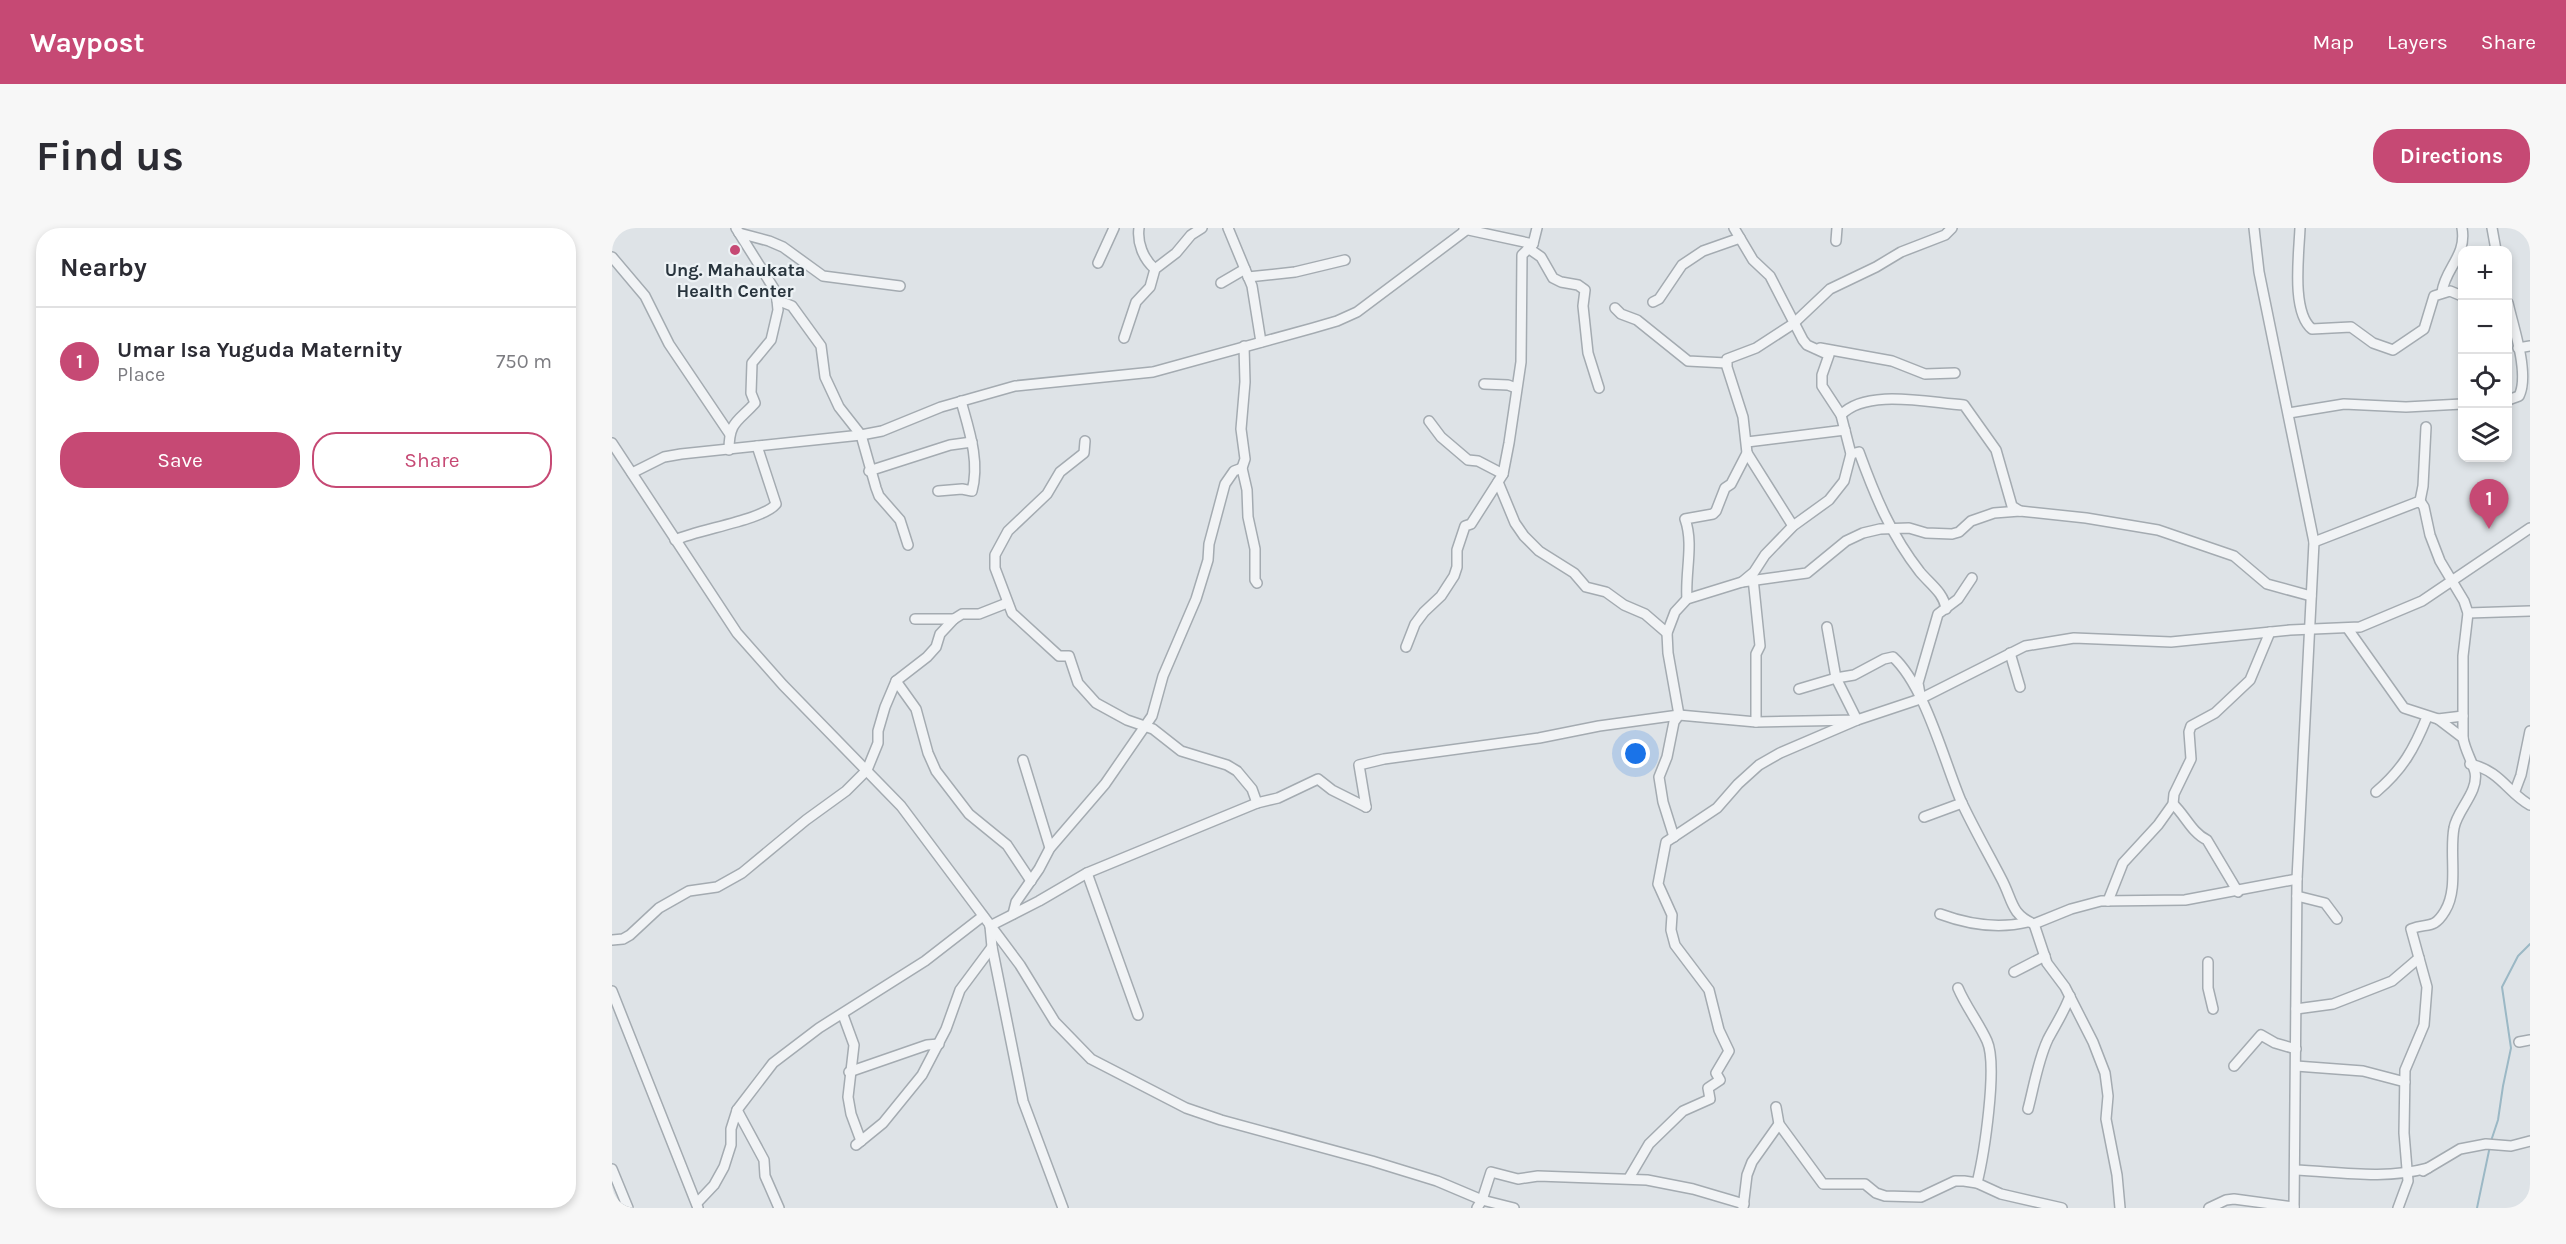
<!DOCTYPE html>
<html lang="en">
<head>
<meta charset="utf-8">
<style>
	body { margin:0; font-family:Karla,sans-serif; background:#f7f7f7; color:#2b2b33 }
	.controls { position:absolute; right:18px; top:18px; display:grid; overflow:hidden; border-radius:12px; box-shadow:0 3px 9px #0003 }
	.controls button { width:54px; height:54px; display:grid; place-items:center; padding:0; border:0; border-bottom:2px solid #e1e1e2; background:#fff; color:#2b2b33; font:30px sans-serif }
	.you { position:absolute; left:1024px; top:526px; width:21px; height:21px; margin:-15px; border:4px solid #fff; border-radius:50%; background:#1a73e8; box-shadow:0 0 0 9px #1a73e833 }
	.badge { display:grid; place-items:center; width:39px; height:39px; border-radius:50%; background:#c64974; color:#fff; font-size:20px; font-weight:700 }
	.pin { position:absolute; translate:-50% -50px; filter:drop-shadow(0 2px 3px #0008) }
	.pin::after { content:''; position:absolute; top:32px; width:21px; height:18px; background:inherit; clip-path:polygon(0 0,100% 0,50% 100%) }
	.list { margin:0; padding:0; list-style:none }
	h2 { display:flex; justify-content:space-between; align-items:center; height:78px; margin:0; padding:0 24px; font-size:26px }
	h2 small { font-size:20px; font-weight:400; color:#7c7c81 }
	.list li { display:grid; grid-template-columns:39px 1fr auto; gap:18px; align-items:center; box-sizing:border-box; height:108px; padding:0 24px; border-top:2px solid #e1e1e2 }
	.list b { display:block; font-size:22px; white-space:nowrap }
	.list p { margin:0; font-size:20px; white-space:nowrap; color:#7c7c81 }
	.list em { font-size:20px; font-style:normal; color:#7c7c81 }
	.actions { display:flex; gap:12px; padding:18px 24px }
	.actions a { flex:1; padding:14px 0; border:2px solid #c64974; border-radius:24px; text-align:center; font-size:21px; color:#c64974 }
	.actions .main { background:#c64974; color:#fff }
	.icon { flex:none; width:33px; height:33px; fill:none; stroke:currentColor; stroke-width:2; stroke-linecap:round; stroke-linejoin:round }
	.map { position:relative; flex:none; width:1918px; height:980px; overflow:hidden; border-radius:24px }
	header { display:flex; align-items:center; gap:36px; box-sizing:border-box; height:84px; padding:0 30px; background:#c64974; color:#fff }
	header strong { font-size:28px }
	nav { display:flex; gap:33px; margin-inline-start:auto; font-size:21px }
	.intro { display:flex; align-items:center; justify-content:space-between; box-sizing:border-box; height:144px; padding:0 36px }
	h1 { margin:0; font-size:42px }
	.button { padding:15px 27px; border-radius:24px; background:#c64974; color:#fff; font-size:21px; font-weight:700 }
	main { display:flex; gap:36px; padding:0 36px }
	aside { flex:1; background:#fff; border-radius:24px; box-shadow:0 3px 9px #0003 }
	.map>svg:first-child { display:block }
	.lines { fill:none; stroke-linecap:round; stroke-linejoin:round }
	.stream { stroke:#9bb8c5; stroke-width:2 }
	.street-casing { stroke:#a4abb1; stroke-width:12 }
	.street { stroke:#f1f3f5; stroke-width:9 }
	.poi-dot { fill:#c64974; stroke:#edf2f5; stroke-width:2 }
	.labels { text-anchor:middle; stroke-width:4.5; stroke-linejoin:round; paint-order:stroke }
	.poi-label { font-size:18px; font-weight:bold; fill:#28343d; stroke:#edf2f5 }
</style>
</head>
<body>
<header>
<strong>Waypost</strong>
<nav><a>Map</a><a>Layers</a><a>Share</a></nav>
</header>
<div class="intro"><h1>Find us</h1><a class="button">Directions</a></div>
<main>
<aside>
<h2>Nearby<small></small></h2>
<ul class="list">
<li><span class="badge">1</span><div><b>Umar Isa Yuguda Maternity</b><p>Place</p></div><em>750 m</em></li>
</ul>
<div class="actions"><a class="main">Save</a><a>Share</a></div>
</aside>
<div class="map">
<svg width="1918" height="980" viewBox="0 0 1918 980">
	<rect width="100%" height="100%" fill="#dee3e7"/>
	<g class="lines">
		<g class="stream">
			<path d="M1879,913l7,-21 5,-34 8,-38 -9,-61 16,-31 12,-12"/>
			<path d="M1865,980l13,-62"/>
		</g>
		<defs>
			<g id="street">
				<path d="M527,0c-2,14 4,31 16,41"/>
				<path d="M616,0l24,58 9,56"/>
				<path d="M1642,0l5,44 55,270 -17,337 -3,329"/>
				<path d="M1688,0c-1,26 -9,84 12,101l39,-2 22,16 20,7 31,-21 10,-33 16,-5 12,5"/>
				<path d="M1880,0l4,22"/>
				<path d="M852,1l69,15"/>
				<path d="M127,5l30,8 14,6 40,29 77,10"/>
				<path d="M1224,13l1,-13"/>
				<path d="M916,20l13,9 12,21 8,4 17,3 7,5 -2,16 5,47 11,35"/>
				<path d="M0,29l33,39 24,48 60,89"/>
				<path d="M486,35l16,-35"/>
				<path d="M636,49l47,-5 50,-12"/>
				<path d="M609,55l24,-14"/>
				<path d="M1830,64c3,-24 25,-36 20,-64"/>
				<path d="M165,72l15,6 29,40 4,31 14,30 22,28 15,53 3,8 21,24 8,25"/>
				<path d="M1041,74l6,-3 23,-34 21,-14 37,-13"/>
				<path d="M1896,75c5,23 22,71 11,93l-11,4"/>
				<path d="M1003,80l6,6 16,6 51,41 38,2"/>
				<path d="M512,110l12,-36 14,-15 5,-18 21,-16 15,-18 11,-7"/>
				<path d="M632,118l1,36 -4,47 4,30 -3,9 5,22 1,27 7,32v31l2,3"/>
				<path d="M1208,120l72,13 33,13 30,-1"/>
				<path d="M1906,120l12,-2"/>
				<path d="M872,156l24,1 8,3"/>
				<path d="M1677,185l55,-9 62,3 56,-3"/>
				<path d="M1229,187c26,-27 88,-12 123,-10l32,45 16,56 8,5"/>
				<path d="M817,193l12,16 27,23 10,1 25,13"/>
				<path d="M473,213l-1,12 -24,19 -13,22 -39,37 -13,24v13l17,45 47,43h10l9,27 18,20 31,17 26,9 28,22 46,14 10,6 15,18 5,14"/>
				<path d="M1135,214l98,-12"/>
				<path d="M0,215l125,190 46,52 118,121 119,159 35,57 36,37 95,49 35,12 151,41 65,20 45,19 32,8"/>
				<path d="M117,222c0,-29 9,-28 26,-47l-4,-10 1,-30 19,-23 7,-30 -1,-10 -1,-8 -40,-64"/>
				<path d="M1135,225l46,73"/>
				<path d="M1239,226l8,-2c16,44 32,83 61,120 10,12 24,21 26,37"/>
				<path d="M257,243l81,-26 22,-3"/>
				<path d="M20,245l32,-16 17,-3 180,-19 21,-4 59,-24 74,-21 138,-14 160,-44 24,-7 20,-9 112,-84"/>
				<path d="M886,254l17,41 9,13 15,15 35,22 12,14 20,5 18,13 21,9 22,19"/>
				<path d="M326,263l24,-2 10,2c8,-30 -3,-61 -11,-90"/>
				<path d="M1808,273l3,-15 3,-59"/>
				<path d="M63,312c24,-11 88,-20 101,-36l-19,-58"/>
				<path d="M1702,314l106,-41 4,6 6,28 10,26 24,40 4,12 -5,43v82c2,12 9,23 12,34 4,20 -18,38 -21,56 -5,26 5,60 -9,83 -12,20 -18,11 -34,18l16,58 -3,38 -19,45 -1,63 4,48 -10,27"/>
				<path d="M1141,350l7,68 -4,8v68"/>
				<path d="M1130,354l65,-9 39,-32 17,-8 17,-4 29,-1 17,5 26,1 7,-2 12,-11 23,-8 26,-2 66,7 72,12 76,26 33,28 44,12"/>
				<path d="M1075,371c-2,-27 7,-55 -2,-80l28,-5 3,-3 9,-23 6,-4 16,-31 -4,-36 -16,-50v-8l29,-11 37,-24 37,-35 46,-22 25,-15 44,-17 7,-7"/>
				<path d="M1856,385l62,-2"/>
				<path d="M303,391h39"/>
				<path d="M1736,401l56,79 34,11 25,-3"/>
				<path d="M794,419l9,-23 9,-12 17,-16 13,-20 3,-9v-17l8,-24 6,-2 32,-50 6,-31 12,-81 1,-107 11,-11 4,-16"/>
				<path d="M1398,425l10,34"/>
				<path d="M284,453l20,28 12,44 8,18 33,43 38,31 24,36"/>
				<path d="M1187,461l37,-11 18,-3 30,-16 9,-2c32,29 51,104 68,144 12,26 27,52 40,77 12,22 9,36 33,46l37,-15 30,-8 84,-1 112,-21"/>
				<path d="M1308,466l-2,-11 20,-69 20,-15 14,-21"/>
				<path d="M1826,491l25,19"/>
				<path d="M411,532l27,88"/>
				<path d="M1858,536c31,7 37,28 60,41"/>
				<path d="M1903,563l6,-16 9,-44"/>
				<path d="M1764,564c27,-23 38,-43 51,-75"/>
				<path d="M1561,576c12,11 19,29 34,36l31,52"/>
				<path d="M754,579l-7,-42 25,-6 155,-21 60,-12 80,-11 77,7 101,-2 63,-21 105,-53 49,-8 97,4 119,-12 70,-3 62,-26 108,-73"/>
				<path d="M1312,589l38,-14"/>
				<path d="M1062,609l-11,-35 -4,-25 8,-20 7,-35 5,-7 -11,-62 -1,-20 8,-21 12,-13 55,-17 12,-10 11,-17 28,-29 36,-26 15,-19 7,-27 -10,-39 -19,-29v-11l7,-20 -22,-10 -4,-5 -33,-64 -17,-16 -19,-32"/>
				<path d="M475,645l51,142"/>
				<path d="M1685,668l28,7 12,16"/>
				<path d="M1496,673l15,-38 35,-38 15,-21 1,-10 17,-35 -2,-27 2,-6 24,-13 35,-33 20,-48"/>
				<path d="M401,686l3,-12 23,-33 11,-21 55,-64 47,-68 11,-40 33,-77 12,-39 1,-16 16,-60 9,-13 8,-3"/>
				<path d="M1328,686c27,10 59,15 88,8"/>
				<path d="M1422,696l13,39 18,24 28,55 12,31 3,23 -2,23 11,56 3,33"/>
				<path d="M378,698l49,-25 48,-28 170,-70 21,-5 40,-19 14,11 34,17"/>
				<path d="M378,698l2,21 31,154 40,107"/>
				<path d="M0,712l11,-1 7,-4 29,-27 30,-17 28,-4 25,-14 64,-53 40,-29 21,-21 11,-27v-12l7,-24 11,-26 31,-24 9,-10 4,-13 14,-15 8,-5h17l28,-11"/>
				<path d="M1596,734v26l5,21"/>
				<path d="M1402,744l31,-16"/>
				<path d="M1346,760c8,19 21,35 29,53 11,24 -3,114 -10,142"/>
				<path d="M0,763l86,217"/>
				<path d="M1684,781l37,-5 59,-23 27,-23"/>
				<path d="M231,787l11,30 -6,52 3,17 10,27"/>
				<path d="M1907,814l11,-2"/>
				<path d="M1622,838l27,-31 14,8 21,6"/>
				<path d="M1684,838l67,5 42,11"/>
				<path d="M237,844l78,-27 12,-1"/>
				<path d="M1164,879l3,17 44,60h42l11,9 9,3 36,1 34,-16h9l13,2 24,11 61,14"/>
				<path d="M1416,881c6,-23 10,-49 20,-70 8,-15 16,-27 22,-43"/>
				<path d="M125,882l27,50 1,16 14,32"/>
				<path d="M244,917l27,-22 39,-48 24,-46 14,-39 32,-43"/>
				<path d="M0,941l16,39"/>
				<path d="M1683,942c45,2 89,10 133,-2"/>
				<path d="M1811,943l37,-22 26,-5 25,2 19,-5"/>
				<path d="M1017,950l20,-34 34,-33 27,-12 -2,-11 12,-8 -4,-7 13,-22 -10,-21 -10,-40 -34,-45 -4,-15 1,-15 -14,-31 8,-42 51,-34 21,-24 21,-19 21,-12 77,-33 -21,-42 -9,-51"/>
				<path d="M85,975l17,-18 10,-18 7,-22v-16l6,-19 36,-47 46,-35 106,-67 58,-45"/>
				<path d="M865,980l5,-8 9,-28 27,7 20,-3 109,4 46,9 51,15"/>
				<path d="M1131,980l4,-33 5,-13 27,-38"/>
				<path d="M1597,980l17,-8 8,-1 60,8"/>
			</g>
		</defs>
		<use href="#street" class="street-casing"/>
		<use href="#street" class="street"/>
	</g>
	<circle class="poi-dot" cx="123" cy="22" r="6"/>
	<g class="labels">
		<g class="poi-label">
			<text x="123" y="48">Ung. Mahaukata<tspan x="123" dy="21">Health Center</tspan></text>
		</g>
	</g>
</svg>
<div class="controls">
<button>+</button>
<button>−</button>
<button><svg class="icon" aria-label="locate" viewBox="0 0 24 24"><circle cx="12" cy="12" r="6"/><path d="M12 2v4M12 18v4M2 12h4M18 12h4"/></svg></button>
<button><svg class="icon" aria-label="layers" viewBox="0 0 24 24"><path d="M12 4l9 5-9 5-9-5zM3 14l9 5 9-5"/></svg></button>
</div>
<div class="you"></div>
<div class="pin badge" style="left:1877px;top:301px">1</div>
</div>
</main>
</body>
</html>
